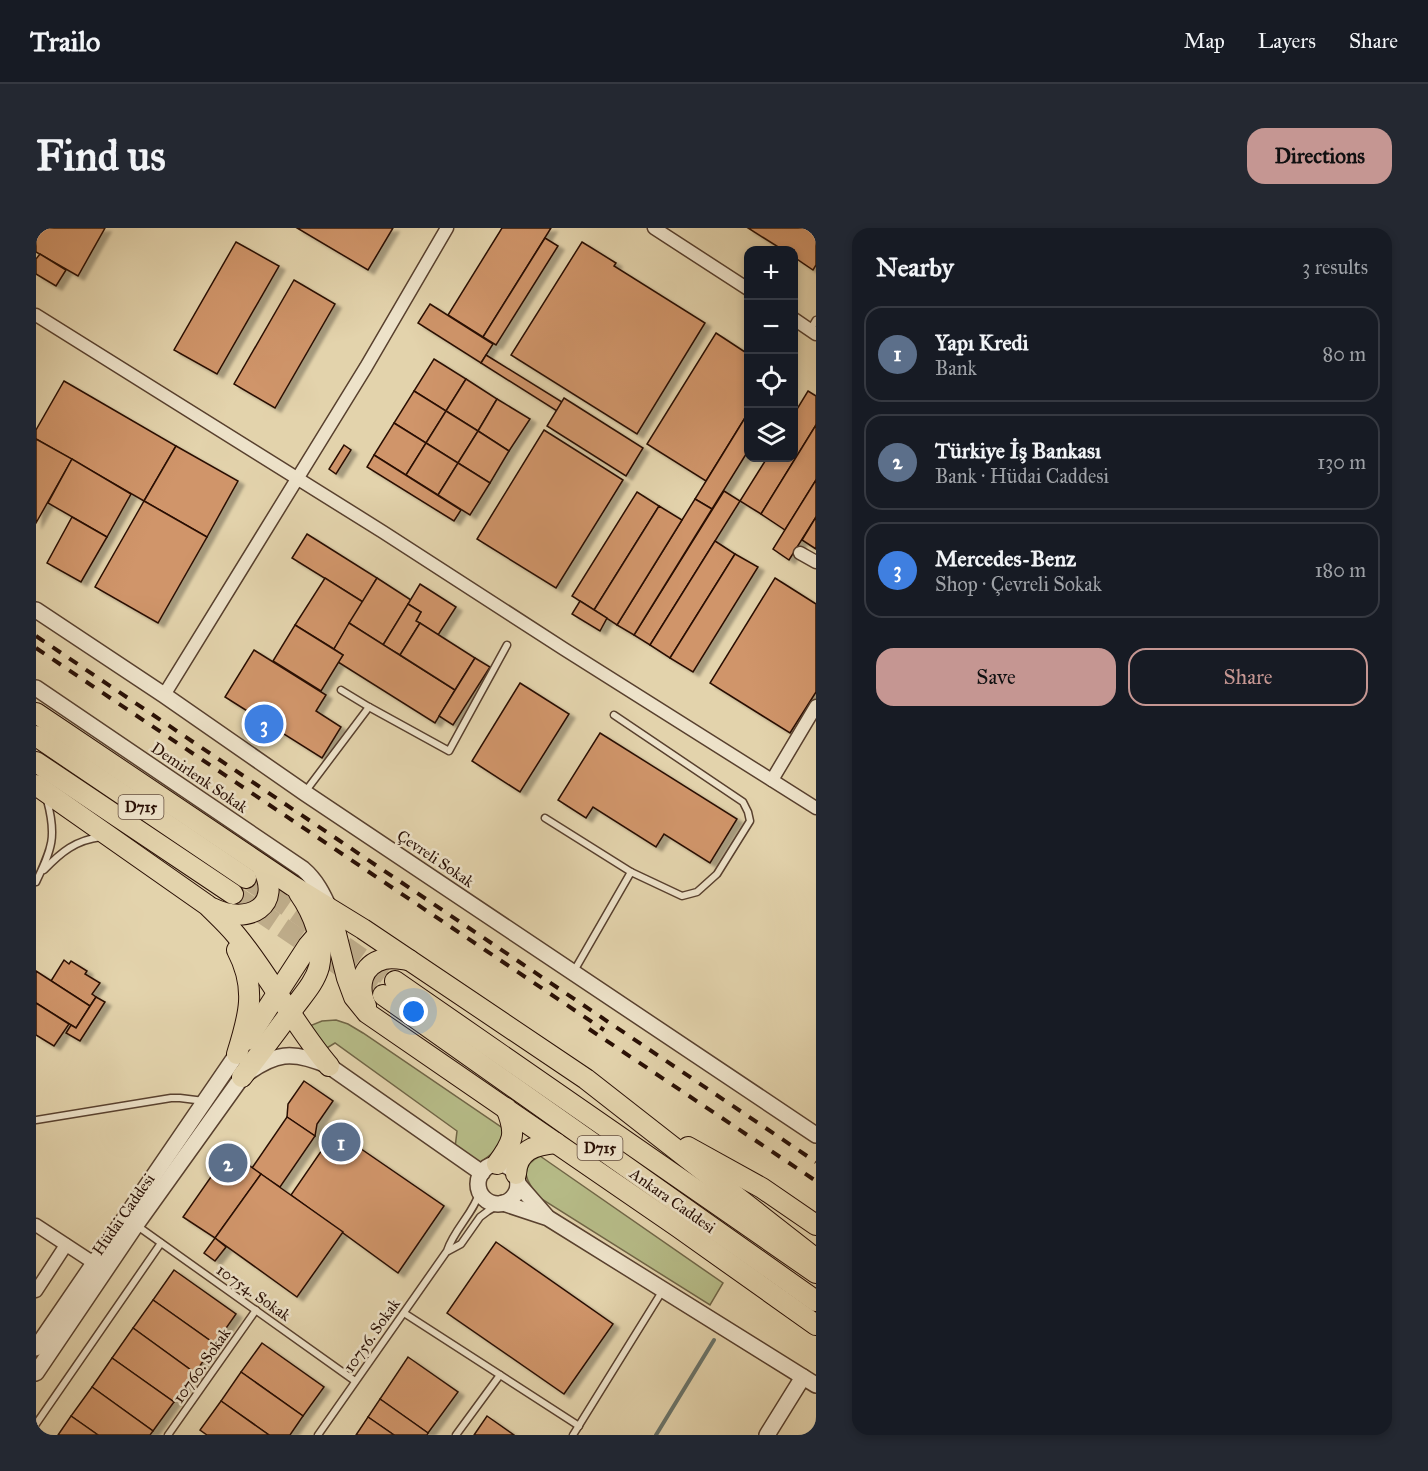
<!DOCTYPE html>
<html lang="en">
<head>
<meta charset="utf-8">
<style>
	body { margin:0; font-family:"IM FELL Great Primer",serif; background:#242831; color:#f1f3f6 }
	.controls { position:absolute; right:18px; top:18px; display:grid; overflow:hidden; border-radius:12px; box-shadow:0 3px 9px #0003 }
	.controls button { width:54px; height:54px; display:grid; place-items:center; padding:0; border:0; border-bottom:2px solid #363941; background:#171b24; color:#f1f3f6; font:30px sans-serif }
	.you { position:absolute; left:378px; top:784px; width:21px; height:21px; margin:-15px; border:4px solid #fff; border-radius:50%; background:#1a73e8; box-shadow:0 0 0 9px #1a73e833 }
	.badge { display:grid; place-items:center; width:39px; height:39px; border-radius:50%; background:#c59692; color:#fff; font-size:20px; font-weight:700 }
	.pin { position:absolute; translate:-50% -50%; border:3px solid #fff; box-shadow:0 2px 6px #0006 }
	.list { margin:0; padding:0; list-style:none }
	h2 { display:flex; justify-content:space-between; align-items:center; height:78px; margin:0; padding:0 24px; font-size:26px }
	h2 small { font-size:20px; font-weight:400; color:#9ea1a6 }
	.list li { display:grid; grid-template-columns:39px 1fr auto; gap:18px; align-items:center; box-sizing:border-box; height:96px; margin:0 12px 12px; padding:0 12px; border:2px solid #363941; border-radius:18px }
	.list b { display:block; font-size:22px; white-space:nowrap }
	.list p { margin:0; font-size:20px; white-space:nowrap; color:#9ea1a6 }
	.list em { font-size:20px; font-style:normal; color:#9ea1a6 }
	.actions { display:flex; gap:12px; padding:18px 24px }
	.actions a { flex:1; padding:14px 0; border:2px solid #c59692; border-radius:18px; text-align:center; font-size:21px; color:#c59692 }
	.actions .main { background:#c59692; color:#111 }
	.icon { flex:none; width:33px; height:33px; fill:none; stroke:currentColor; stroke-width:2; stroke-linecap:round; stroke-linejoin:round }
	.map { position:relative; flex:none; width:780px; height:1207px; overflow:hidden; border-radius:18px }
	header { display:flex; align-items:center; gap:36px; box-sizing:border-box; height:84px; padding:0 30px; background:#171b24; border-bottom:2px solid #363941 }
	header strong { font-size:28px }
	nav { display:flex; gap:33px; margin-inline-start:auto; font-size:21px }
	.intro { display:flex; align-items:center; justify-content:space-between; box-sizing:border-box; height:144px; padding:0 36px }
	h1 { margin:0; font-size:42px }
	.button { padding:15px 27px; border-radius:18px; background:#c59692; color:#111; font-size:21px; font-weight:700 }
	main { display:flex; gap:36px; padding:0 36px }
	aside { flex:1; background:#171b24; border-radius:18px; box-shadow:0 3px 9px #0003 }
	.map>svg:first-child { display:block }
	.green { fill:#b6bb87; stroke:#706546; stroke-width:1.5 }
	.lines { fill:none; stroke-linecap:round; stroke-linejoin:round }
	.stream { stroke:#6a746a; stroke-width:4 }
	.building { fill:#d0956a; stroke:#290f04; stroke-width:1.5; filter:url(#shadow) }
	.trunk-tunnel { stroke:#beac8a; stroke-width:20; stroke-dasharray:20 10; stroke-linecap:butt }
	.service-casing { stroke:#58402e; stroke-width:9 }
	.minor-casing { stroke:#58402e; stroke-width:15 }
	.tertiary-casing { stroke:#58402e; stroke-width:18 }
	.trunk-casing { stroke:#290f04; stroke-width:22 }
	.service { stroke:#ede2c9; stroke-width:6 }
	.minor { stroke:#ede2c9; stroke-width:12 }
	.tertiary { stroke:#ede2c9; stroke-width:15 }
	.trunk { stroke:#e3d3ac; stroke-width:20 }
	.rail { stroke:#290f04; stroke-width:4; stroke-dasharray:10 10; stroke-linecap:butt }
	.labels { text-anchor:middle; stroke-width:5; stroke-linejoin:round; paint-order:stroke }
	.shield { fill:#ede2c9; stroke:#644e3f; stroke-width:1.5 }
	.shield-label { font-size:15px; font-weight:bold; fill:#290f04 }
	.street-label { font-size:16px; fill:#290f04; stroke:#ede2c9 }
</style>
</head>
<body>
<header>
<strong>Trailo</strong>
<nav><a>Map</a><a>Layers</a><a>Share</a></nav>
</header>
<div class="intro"><h1>Find us</h1><a class="button">Directions</a></div>
<main>
<div class="map">
<svg width="780" height="1207" viewBox="0 0 780 1207">
	<defs>
		<filter id="shadow"><feDropShadow dx="6" dy="4" stdDeviation="1.5" flood-color="#0004"/></filter>
	</defs>
	<rect width="100%" height="100%" fill="#e3d3ac"/>
	<filter id="stains"><feTurbulence type="fractalNoise" baseFrequency=".00333" numOctaves="4"/><feColorMatrix values="0 0 0 0 .2 0 0 0 0 .09 0 0 0 0 .02 0 0 0 .5 -.17"/></filter>
	<radialGradient id="worn" r=".72"><stop offset=".6" stop-color="#630" stop-opacity="0"/><stop offset="1" stop-color="#630" stop-opacity=".3"/></radialGradient>
	<g class="green">
		<path d="M300,792l12,4 15,9 141,96c1,17 -15,27 -27,36l-22,-17 2,-17 -122,-88 -13,8 -15,-24 15,-6z"/>
		<path d="M504,928l183,127 -13,22 -170,-107c-12,-14 -24,-30 0,-42z"/>
	</g>
	<g class="lines">
		<path class="stream" d="M620,1207l58,-95"/>
	</g>
	<g class="building">
		<path d="M0,0h69l-27,48 -42,-24z"/>
		<path d="M261,0h96l-25,42z"/>
		<path d="M466,0h49l-68,109 -35,-22z"/>
		<path d="M712,0h68v37l-3,5 -19,-13v-7h-11z"/>
		<path d="M509,10l13,8 -62,99 -13,-8z"/>
		<path d="M200,14l43,24 -62,108 -43,-24z"/>
		<path d="M546,14l34,21 -2,3 91,57 -68,111 -126,-79z"/>
		<path d="M4,26l26,16 -10,16 -20,-12v-15z"/>
		<path d="M258,52l41,24 -60,104 -41,-24z"/>
		<path d="M394,76l63,40 -12,19 -63,-40z"/>
		<path d="M680,105l32,21v59l-42,68 -59,-37z"/>
		<path d="M450,127l76,47 -5,9 -76,-48z"/>
		<path d="M398,131l32,20 -20,32 -32,-20z"/>
		<path d="M430,151l31,20 -19,32 -32,-20z"/>
		<path d="M28,153l112,65 -32,55 -108,-62v-9z"/>
		<path d="M378,163l32,20 -20,32 -32,-20z"/>
		<path d="M772,163l8,5v29l-55,89 -21,-13 27,-43h27v-44z"/>
		<path d="M528,170l79,50 -17,28 -79,-50z"/>
		<path d="M461,171l33,20 -21,32 -31,-20z"/>
		<path d="M410,183l32,20 -20,32 -32,-20z"/>
		<path d="M712,185v38l-36,58 -17,-10z"/>
		<path d="M358,195l32,20 -20,32 -32,-20z"/>
		<path d="M780,197v55l-31,50 -24,-16z"/>
		<path d="M508,202l79,50 -67,108 -79,-49z"/>
		<path d="M442,203l31,20 -19,32 -32,-20z"/>
		<path d="M0,211l36,20 -36,64z"/>
		<path d="M390,215l32,20 -20,32 -32,-20z"/>
		<path d="M308,217l7,5 -15,24 -7,-5z"/>
		<path d="M140,218l62,35 -31,56 -63,-36z"/>
		<path d="M338,227l87,55 -7,11 -87,-54z"/>
		<path d="M36,231l59,35 -24,43 -59,-34z"/>
		<path d="M422,235l32,20 -20,32 -32,-20z"/>
		<path d="M780,252v37l-27,43 -16,-11z"/>
		<path d="M688,263l16,10 -90,144 -16,-10z"/>
		<path d="M601,264l22,14 -65,104 -22,-14z"/>
		<path d="M659,271l17,10 -78,126 -17,-10z"/>
		<path d="M108,273l63,36 -49,86 -63,-36z"/>
		<path d="M623,278l23,14 -65,105 -23,-15z"/>
		<path d="M36,289l35,20 -26,45 -34,-19z"/>
		<path d="M780,289v32l-14,-9z"/>
		<path d="M271,306l70,44 -14,24 -71,-44z"/>
		<path d="M679,313l20,13 -65,104 -20,-13z"/>
		<path d="M699,326l23,13 -65,105 -23,-14z"/>
		<path d="M289,350l38,24 -29,47 -39,-24z"/>
		<path d="M341,350l34,22 -28,45 -34,-22z"/>
		<path d="M739,350l41,26v88l-26,41 -80,-50z"/>
		<path d="M384,356l36,23 -18,28 -22,-14 5,-9 -13,-8z"/>
		<path d="M544,373l27,17 -7,13 -28,-17z"/>
		<path d="M372,376l13,8 -5,9 4,2 -20,32 -17,-10z"/>
		<path d="M313,395l106,67 -20,33 -97,-61 5,-7 -9,-6z"/>
		<path d="M384,395l55,35 -20,32 -55,-35z"/>
		<path d="M259,397l48,30 -22,36 -48,-30z"/>
		<path d="M218,422l72,45 -10,16 25,16 -19,31 -97,-61z"/>
		<path d="M439,430l15,9 -37,58 -14,-9z"/>
		<path d="M484,455l49,31 -49,78 -48,-31z"/>
		<path d="M564,505l137,86 -27,44 -46,-29 -8,13 -63,-40 -7,11 -28,-18z"/>
		<path d="M28,732l5,4 2,-3 16,10 -2,3 15,9 -8,11 4,3 -6,9 -39,-25z"/>
		<path d="M0,743l54,35 -14,22 -40,-25z"/>
		<path d="M60,769l9,5 -25,39 -14,-8 5,-8 5,3z"/>
		<path d="M0,775l33,21 -15,22 -18,-11z"/>
		<path d="M268,853l29,20 -16,23 -2,12 -28,-19 1,-13z"/>
		<path d="M251,889l28,19 -35,51 -28,-19z"/>
		<path d="M299,903l109,75 -46,67 -107,-78z"/>
		<path d="M193,923l32,23 -46,64 -32,-21z"/>
		<path d="M225,946l82,58 -46,65 -82,-59z"/>
		<path d="M179,1010l11,9 -11,14 -11,-8z"/>
		<path d="M460,1014l117,82 -49,70 -117,-81z"/>
		<path d="M138,1042l62,44 -21,30 -62,-44z"/>
		<path d="M117,1072l62,44 -20,29 -62,-45z"/>
		<path d="M97,1100l62,45 -21,29 -62,-44z"/>
		<path d="M226,1115l62,44 -21,29 -62,-44z"/>
		<path d="M372,1129l50,35 -30,41 -48,-34z"/>
		<path d="M76,1130l62,44 -21,29 -61,-44z"/>
		<path d="M205,1144l62,44 -13,19h-21l-48,-34z"/>
		<path d="M56,1159l61,44 -3,4h-52l-27,-19z"/>
		<path d="M344,1171l48,34 -1,2h-33l-26,-18z"/>
		<path d="M185,1173l48,34h-62l-7,-5z"/>
		<path d="M35,1188l27,19h-40z"/>
		<path d="M451,1188l27,19h-40z"/>
		<path d="M332,1189l26,18h-38z"/>
	</g>
	<g class="lines">
		<g class="trunk-tunnel">
			<path d="M210,650l149,103"/>
			<path d="M197,666l150,101"/>
		</g>
		<defs>
			<g id="service">
				<path d="M774,102l6,-10"/>
				<path d="M305,462l28,17 80,44 58,-106"/>
				<path d="M269,564l64,-85"/>
				<path d="M509,590l86,54 51,24 15,-4 20,-18 33,-53 -2,-9 -5,-10 -129,-87"/>
				<path d="M8,642c17,-18 32,-30 57,-33"/>
				<path d="M0,654c16,-34 21,-45 11,-82"/>
				<path d="M538,743l57,-99"/>
				<path d="M0,892l135,-22h9l24,3"/>
				<path d="M100,997l219,156"/>
				<path d="M412,1023l13,-7 19,-27 8,-6 12,-7"/>
				<path d="M368,1085l175,113"/>
				<path d="M0,1196l125,-181"/>
				<path d="M132,1207l88,-125"/>
				<path d="M282,1207l129,-184c7,-22 27,-38 33,-60"/>
				<path d="M420,1207l44,-60"/>
				<path d="M537,1207l90,-145"/>
			</g>
			<g id="minor">
				<path d="M618,0l94,61"/>
				<path d="M0,87l347,217 181,117 252,159"/>
				<path d="M758,91l22,15"/>
				<path d="M764,325l16,9"/>
				<path d="M128,467l202,-328 81,-139"/>
				<path d="M736,552l44,-74"/>
				<path d="M0,997l64,42"/>
				<path d="M0,1063l30,-46"/>
			</g>
			<g id="tertiary">
				<path d="M0,382l128,85 141,98 511,342"/>
				<path d="M0,460l267,181c13,11 20,25 27,41"/>
				<circle cx="462" cy="956" r="20"/>
				<path d="M482,956l28,32"/>
				<path d="M467,975l45,15 268,167"/>
				<path d="M0,1120l201,-294"/>
				<path d="M0,1145l100,-148 106,-148c33,-25 50,-27 87,-11l153,107"/>
				<path d="M731,1207l36,-58"/>
			</g>
			<g id="trunk">
				<path d="M0,485l257,173 70,43 223,150 230,180"/>
				<path d="M0,508l210,142"/>
				<path d="M0,534l197,132"/>
				<path d="M0,557l171,120c10,10 20,19 29,30 34,41 58,90 93,131"/>
				<path d="M176,680c36,18 73,-2 49,-43"/>
				<path d="M294,682l17,68 7,19 13,16 311,214 138,98"/>
				<path d="M201,722c20,38 12,66 0,104"/>
				<path d="M359,753l421,292"/>
				<path d="M347,767l433,306"/>
				<path d="M330,778c-9,-19 -5,-41 18,-47 9,-2 17,0 25,1"/>
				<path d="M211,812l61,-94 6,-7 11,-8"/>
				<path d="M206,849c18,-24 36,-47 53,-71 9,-12 20,-24 24,-39 6,-25 -6,-54 -20,-74"/>
				<path d="M652,919l74,41 54,37"/>
				<path d="M461,936c16,-22 20,-30 9,-56"/>
				<path d="M480,946c1,-24 19,-29 40,-31"/>
			</g>
		</defs>
		<use href="#service" class="service-casing"/>
		<use href="#minor" class="minor-casing"/>
		<use href="#tertiary" class="tertiary-casing"/>
		<use href="#trunk" class="trunk-casing"/>
		<use href="#service" class="service"/>
		<use href="#minor" class="minor"/>
		<use href="#tertiary" class="tertiary"/>
		<use href="#trunk" class="trunk"/>
		<g class="rail">
			<path d="M0,408l780,526"/>
			<path d="M0,420l568,382"/>
			<path d="M553,801l227,152"/>
		</g>
	</g>
	<g class="labels">
		<g class="shield">
			<rect x="82.5" y="567" width="45" height="24" rx="4.5"/>
			<rect x="541.5" y="908" width="45" height="24" rx="4.5"/>
		</g>
		<g class="shield-label">
			<text x="105" y="584">D715</text>
			<text x="564" y="925">D715</text>
		</g>
		<g class="street-label">
			<text transform="translate(164 549) rotate(34)" y="6">Demirlenk Sokak</text>
			<text transform="translate(400 630) rotate(34)" y="6">Çevreli Sokak</text>
			<text transform="translate(637 972) rotate(35)" y="6">Ankara Caddesi</text>
			<text transform="translate(87 986) rotate(-55)" y="6">Hüdai Caddesi</text>
			<text transform="translate(218 1064) rotate(35)" y="6">10754. Sokak</text>
			<text transform="translate(335 1107) rotate(-55)" y="6">10756. Sokak</text>
			<text transform="translate(165 1137) rotate(-55)" y="6">10760. Sokak</text>
		</g>
	</g>
	<rect width="100%" height="100%" filter="url(#stains)"/>
	<rect width="100%" height="100%" fill="url(#worn)"/>
</svg>
<div class="controls">
<button>+</button>
<button>−</button>
<button><svg class="icon" aria-label="locate" viewBox="0 0 24 24"><circle cx="12" cy="12" r="6"/><path d="M12 2v4M12 18v4M2 12h4M18 12h4"/></svg></button>
<button><svg class="icon" aria-label="layers" viewBox="0 0 24 24"><path d="M12 4l9 5-9 5-9-5zM3 14l9 5 9-5"/></svg></button>
</div>
<div class="you"></div>
<div class="pin badge" style="left:305px;top:914px;background:#5c6f8a">1</div>
<div class="pin badge" style="left:192px;top:935px;background:#5c6f8a">2</div>
<div class="pin badge" style="left:228px;top:496px;background:#3f7fe0">3</div>
</div>
<aside>
<h2>Nearby<small>3 results</small></h2>
<ul class="list">
<li><span class="badge" style="background:#5c6f8a">1</span><div><b>Yapı Kredi</b><p>Bank</p></div><em>80 m</em></li>
<li><span class="badge" style="background:#5c6f8a">2</span><div><b>Türkiye İş Bankası</b><p>Bank · Hüdai Caddesi</p></div><em>130 m</em></li>
<li><span class="badge" style="background:#3f7fe0">3</span><div><b>Mercedes-Benz</b><p>Shop · Çevreli Sokak</p></div><em>180 m</em></li>
</ul>
<div class="actions"><a class="main">Save</a><a>Share</a></div>
</aside>
</main>
</body>
</html>
